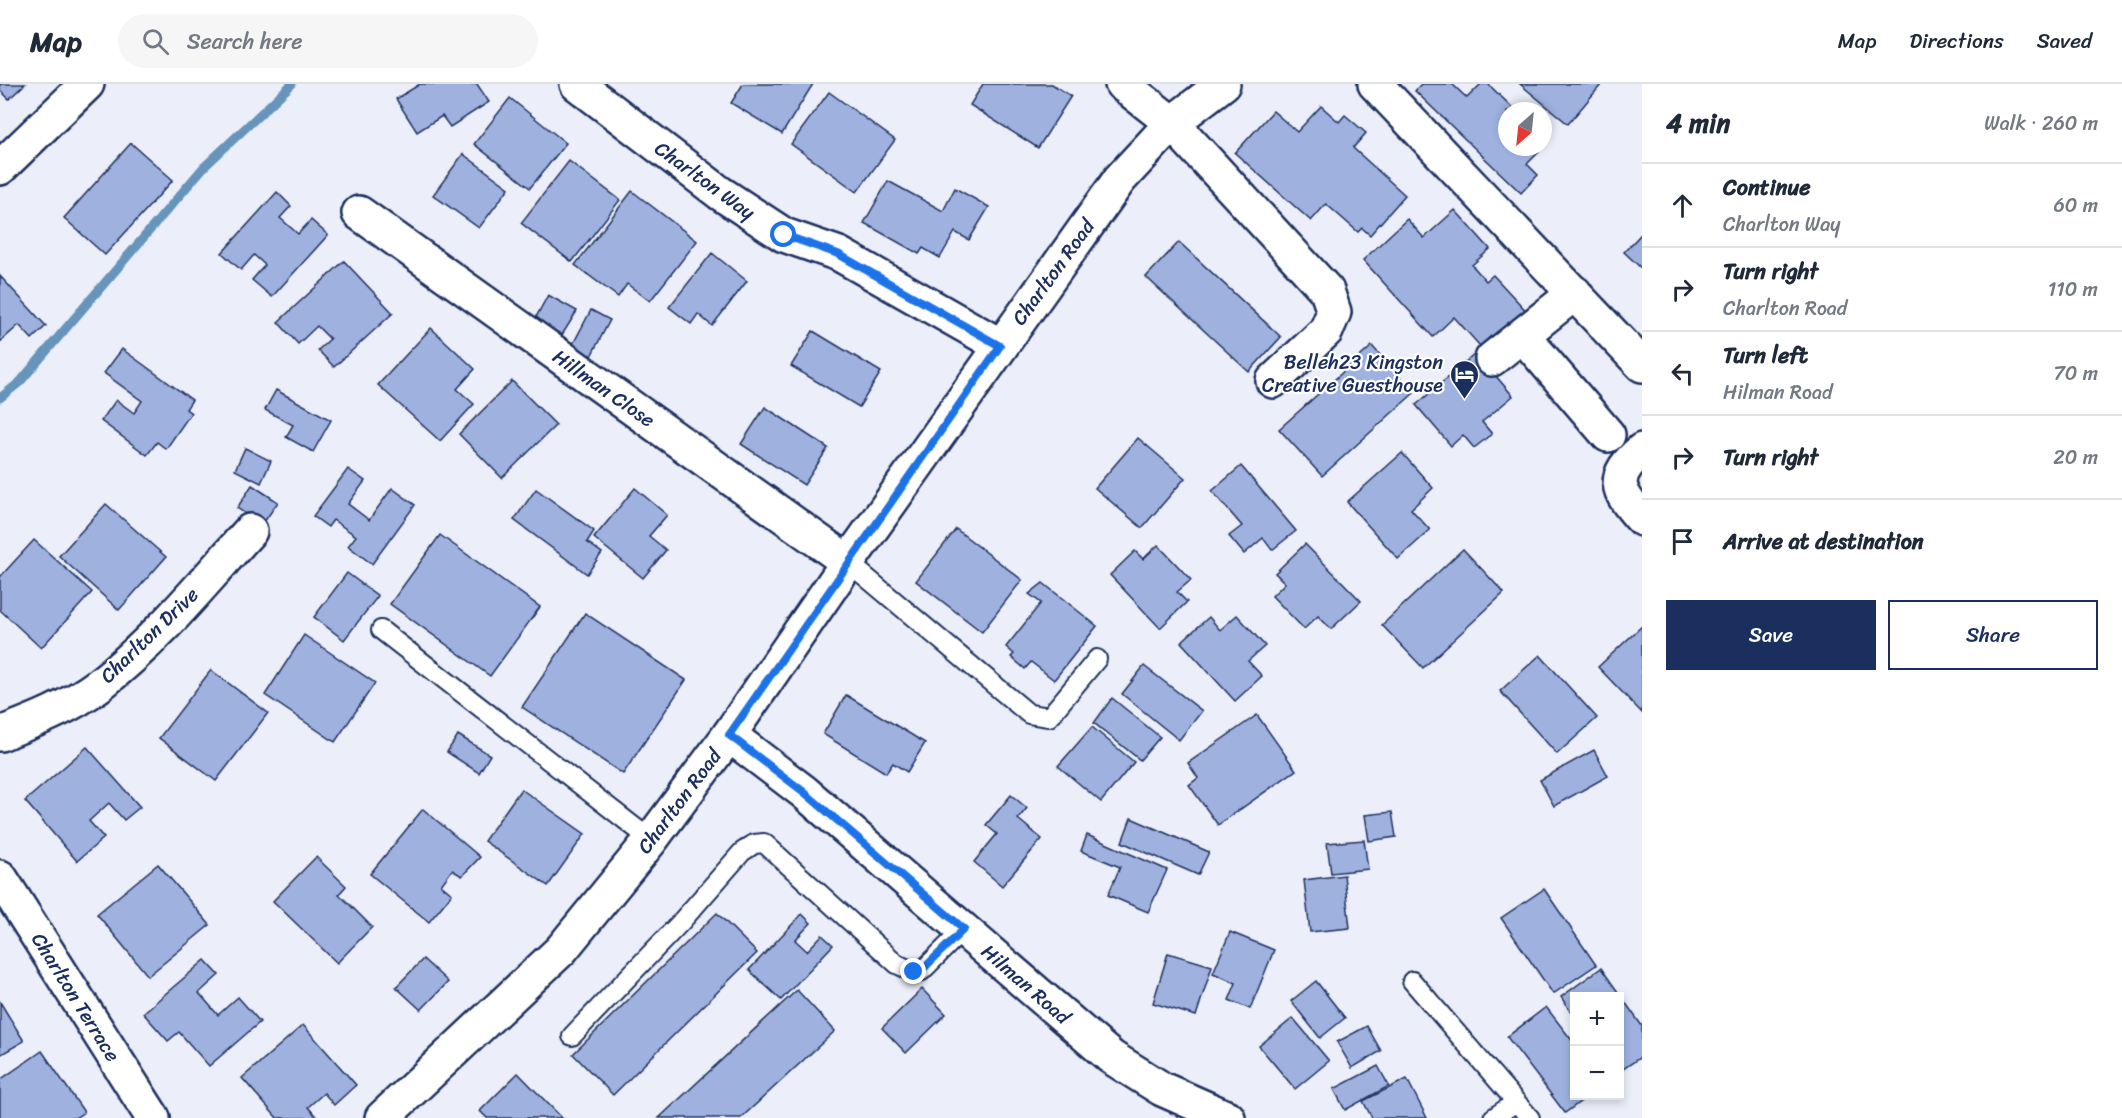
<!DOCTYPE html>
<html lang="en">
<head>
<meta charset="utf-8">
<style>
	body { margin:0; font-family:Sriracha,sans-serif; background:#f6f6f7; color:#1f2937 }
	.controls { position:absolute; right:18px; bottom:18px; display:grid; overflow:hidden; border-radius:0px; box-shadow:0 3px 9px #0003 }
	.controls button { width:54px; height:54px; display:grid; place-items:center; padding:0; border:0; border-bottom:2px solid #e0e1e3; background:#fff; color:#1f2937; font:30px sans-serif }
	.compass { position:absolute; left:1498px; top:18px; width:54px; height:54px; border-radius:50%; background:#fff; box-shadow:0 3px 9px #0003; rotate:207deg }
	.stop { position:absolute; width:18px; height:18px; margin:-14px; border:4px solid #1a73e8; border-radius:50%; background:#fff }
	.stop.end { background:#1a73e8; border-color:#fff; box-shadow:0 2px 6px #0008 }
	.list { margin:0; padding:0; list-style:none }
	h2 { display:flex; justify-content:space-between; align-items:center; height:78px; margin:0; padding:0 24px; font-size:26px }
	h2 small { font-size:20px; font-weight:400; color:#747a83 }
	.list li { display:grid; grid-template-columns:39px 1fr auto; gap:18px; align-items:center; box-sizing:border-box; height:84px; padding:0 24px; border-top:2px solid #e0e1e3 }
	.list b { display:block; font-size:22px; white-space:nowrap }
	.list p { margin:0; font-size:20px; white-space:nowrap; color:#747a83 }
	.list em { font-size:20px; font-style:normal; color:#747a83 }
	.actions { display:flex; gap:12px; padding:18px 24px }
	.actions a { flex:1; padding:14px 0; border:2px solid #1b2f5e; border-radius:0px; text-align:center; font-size:21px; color:#1b2f5e }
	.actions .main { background:#1b2f5e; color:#fff }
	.icon { flex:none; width:33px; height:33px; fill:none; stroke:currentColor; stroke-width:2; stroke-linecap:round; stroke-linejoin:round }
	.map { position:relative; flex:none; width:1642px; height:1034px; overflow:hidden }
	header { display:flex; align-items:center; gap:36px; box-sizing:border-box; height:84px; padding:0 30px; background:#fff; border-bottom:2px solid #e0e1e3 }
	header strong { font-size:28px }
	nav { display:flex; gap:33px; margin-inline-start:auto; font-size:21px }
	.search { width:420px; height:54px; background:#f6f6f7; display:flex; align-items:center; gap:15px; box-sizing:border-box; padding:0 21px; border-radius:33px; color:#747a83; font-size:22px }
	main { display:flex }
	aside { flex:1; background:#fff }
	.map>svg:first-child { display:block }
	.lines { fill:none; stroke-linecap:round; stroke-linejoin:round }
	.stream { stroke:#6694bb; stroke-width:9 }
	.building { fill:#9eb1df; stroke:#1b2f5e; stroke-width:1.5 }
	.service-casing { stroke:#1b2f5e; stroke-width:22 }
	.minor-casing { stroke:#1b2f5e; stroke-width:38 }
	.service { stroke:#fff; stroke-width:18 }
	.minor { stroke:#fff; stroke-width:33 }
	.route { stroke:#1a73e8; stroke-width:8 }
	.labels { text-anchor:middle; stroke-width:4.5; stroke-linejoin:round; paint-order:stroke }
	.street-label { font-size:20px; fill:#1b2f5e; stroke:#fff }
	.poi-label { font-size:20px; fill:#1b2f5e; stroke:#fff; text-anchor:end }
</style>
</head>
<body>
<header>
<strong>Map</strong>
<div class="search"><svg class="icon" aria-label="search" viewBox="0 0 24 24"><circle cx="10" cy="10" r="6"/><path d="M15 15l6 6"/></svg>Search here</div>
<nav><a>Map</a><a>Directions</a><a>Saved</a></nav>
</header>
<main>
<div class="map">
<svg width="1642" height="1034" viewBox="0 0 1642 1034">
	<rect width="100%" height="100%" fill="#eceff9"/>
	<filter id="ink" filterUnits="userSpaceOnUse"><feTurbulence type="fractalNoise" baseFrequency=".0167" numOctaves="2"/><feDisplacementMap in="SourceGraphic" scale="12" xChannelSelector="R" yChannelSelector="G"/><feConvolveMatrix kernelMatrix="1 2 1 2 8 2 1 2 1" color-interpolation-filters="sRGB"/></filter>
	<g filter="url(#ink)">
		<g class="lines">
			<path class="stream" d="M0,314l20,-16 183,-214 89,-84"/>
		</g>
		<g class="building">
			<path d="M0,0h25l-16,15 -9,-9z"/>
			<path d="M420,0h57l12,18 -39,25 -8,-11 -25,16 -21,-33z"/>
			<path d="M743,0h70l-31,50 -51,-31z"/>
			<path d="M983,0h69l19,12 -33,52 -68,-43z"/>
			<path d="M1421,0h31l15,14 14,-14h7l28,27h-9v36h27l5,5 -12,12 11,11 -17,18 -106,-102z"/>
			<path d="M1520,0h80l1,1 -33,39z"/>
			<path d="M829,8l66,48 -38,52 -66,-48z"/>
			<path d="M510,14l56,45 -36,45 -56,-44z"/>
			<path d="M1321,22l18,16 6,-7 21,18 -13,15 52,47 -35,40 -8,-7 -4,4 -32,-28 -15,17 -76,-68 38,-42 24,21z"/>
			<path d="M131,59l42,37 -68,75 -41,-37z"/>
			<path d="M463,70l46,34 -30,40 -46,-33z"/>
			<path d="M569,77l51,39 -48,62 -51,-39z"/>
			<path d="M888,97l55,30 12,-23 34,19 -20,33 -14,-8 -15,26 -17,-10 -4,6 -55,-31z"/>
			<path d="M632,107l65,50 -47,60 -23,-17 -9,13 -43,-32z"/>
			<path d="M277,108l14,14 -11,12 18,16 13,-14 17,15 -56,62 -20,-17 13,-15 -11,-10 -13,15 -19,-17z"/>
			<path d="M1455,126l35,39 -18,16 14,16 7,-6 38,41 -32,28 -8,-8 -11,10 -26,-29 -21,20 -70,-77 44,-41 17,19z"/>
			<path d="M1642,149v36l-18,-17z"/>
			<path d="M1179,158l102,95 -32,35 -103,-95z"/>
			<path d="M712,169l35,28 -35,45 -14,-12 -7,10 -22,-17z"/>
			<path d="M344,177l49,52 -59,54 -16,-17 12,-11 -13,-13 -19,18 -20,-22z"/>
			<path d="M0,192l46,50 -14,13 -13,-14 -19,17z"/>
			<path d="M548,211l29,16 -15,24 -27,-16z"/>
			<path d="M591,226l19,10 -19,36 -19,-10z"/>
			<path d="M431,244l44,41 -18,20 17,15 -34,37 -62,-56z"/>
			<path d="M813,247l68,41 -22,35 -68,-41z"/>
			<path d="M1372,262l42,47 -92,83 -43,-47z"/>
			<path d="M122,265l70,51 -6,9 5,4 -25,36 -9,-7 -10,13 -46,-34 15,-21 18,13 8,-12 -38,-28z"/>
			<path d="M1476,269l37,43 -31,26 10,12 -18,14 -11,-13 -12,11 -35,-41z"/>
			<path d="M512,297l44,44 -54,53 -43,-44z"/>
			<path d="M276,306l55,30 -18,32 -27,-15 7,-12 -28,-15z"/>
			<path d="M765,323l63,41 -24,37 -63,-41z"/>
			<path d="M1138,354l47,40 -43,50 -47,-40z"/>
			<path d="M245,364l26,13 -10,22 -26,-13z"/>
			<path d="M1402,369l31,35 -22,21 19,21 -32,29 -51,-57z"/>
			<path d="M1241,382l55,65 -24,19 -9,-12 -19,16 -15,-18 13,-10 -30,-35z"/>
			<path d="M348,385l17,12 -17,23 21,16 23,-32 23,17 -43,59 -24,-18 8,-10 -23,-16 -5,7 -15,-11z"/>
			<path d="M252,401l26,17 -16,23 -25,-17z"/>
			<path d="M635,404l32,27 -18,21 17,14 -23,28 -49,-40z"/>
			<path d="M536,405l58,42 -7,11 15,11 -15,21 -73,-54z"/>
			<path d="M106,420l60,53 -47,53 -60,-54z"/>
			<path d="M956,445l66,51 -40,52 -66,-51z"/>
			<path d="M440,451l100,72 -50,69 -100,-72z"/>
			<path d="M34,456l58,52 -51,56 -41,-38v-33z"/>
			<path d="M1305,460l56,57 -30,28 -13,-13 -14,13 -32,-33 13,-13 -10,-10z"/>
			<path d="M1158,461l33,35 -14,12 10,10 -27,26 -50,-53 25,-24 8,8z"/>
			<path d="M1463,465l41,44 -81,75 -41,-43z"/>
			<path d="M347,489l31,23 -34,44 -30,-23z"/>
			<path d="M1043,499l54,43 -43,54 -23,-18 -6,7 -14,-12 3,-3 -8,-7 35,-44 -12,-9z"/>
			<path d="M585,529l101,67 -63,94 -101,-67z"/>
			<path d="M1237,531l28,31 -17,15 14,15 -27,25 -54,-59 28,-25 11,13z"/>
			<path d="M1642,542v87l-44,-46z"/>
			<path d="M304,551l71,48 -40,59 -70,-47z"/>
			<path d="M1540,571l57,63 -40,36 -57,-63z"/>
			<path d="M1144,582l58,45 -23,29 -57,-46z"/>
			<path d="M211,586l57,43 -52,68 -57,-43z"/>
			<path d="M846,611l79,48 -18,29 -14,-9 -7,10 -63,-39z"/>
			<path d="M1112,614l48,39 -20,23 -46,-37z"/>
			<path d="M1257,631l39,55 -78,55 -29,-40 9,-7 -10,-15z"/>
			<path d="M1092,643l42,35 -33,40 -43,-36z"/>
			<path d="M458,651l32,20 -11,18 -32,-21z"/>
			<path d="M87,663l53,60 -16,13 -15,-17 -20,18 15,17 -27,23 -52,-60z"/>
			<path d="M1594,666l14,26 -54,30 -14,-26z"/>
			<path d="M521,705l64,45 -37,52 -64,-45z"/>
			<path d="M1011,711l16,13 -9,11 24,20 -40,47 -28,-24 23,-28 -11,-9z"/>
			<path d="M423,725l57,48 -18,19 -10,-6 -11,15 11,9 -23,28 -59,-48z"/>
			<path d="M1392,728l4,25 -27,4 -4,-26z"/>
			<path d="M1131,734l78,34 -11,23 -76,-33z"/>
			<path d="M1087,751l80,35 -19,42 -40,-17 12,-28 -39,-16z"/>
			<path d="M1364,756l4,29 -37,4 -4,-30z"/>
			<path d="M316,773l30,29 -7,8 33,33 -35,36 -64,-62z"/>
			<path d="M158,780l52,61 -62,51 -51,-62z"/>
			<path d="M1344,791l6,53 -40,4 -6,-52z"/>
			<path d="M1544,805l52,76 -43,29 -52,-76z"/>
			<path d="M717,829l40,40 -144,142 -40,-41z"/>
			<path d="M802,830l9,9 -16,17 12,11 15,-16 11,10 -52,55 -32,-30z"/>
			<path d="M1230,848l44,18 -24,59 -21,-9 7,-17 -23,-10z"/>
			<path d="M1168,869l44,13 -16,50 -43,-13z"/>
			<path d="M423,875l25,23 -27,28 -25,-23z"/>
			<path d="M205,876l14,15 -20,18 19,22 20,-18 22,25 -51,44 -30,-34 -11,9 -25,-28z"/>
			<path d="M1601,884l41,58v30l-22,15v-75h-46v21l-13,-20z"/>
			<path d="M1316,897l29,37 -25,20 -29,-37z"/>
			<path d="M922,905l24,25 -40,39 -24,-25z"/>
			<path d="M797,906l38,41 -94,87h-82z"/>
			<path d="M0,918l24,39 -24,14z"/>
			<path d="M1546,923l28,36v53h14l-23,17 -58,-76z"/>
			<path d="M1293,934l36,43 -34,28 -36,-43z"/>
			<path d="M303,941l53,60 -22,20 -10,-12 -16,14 8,9 -3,2h-36l-35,-40z"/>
			<path d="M1367,942l14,25 -29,17 -15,-26z"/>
			<path d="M42,967l42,61 -9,6h-75v-38z"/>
			<path d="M1378,982l11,20 -44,24 -11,-21z"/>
			<path d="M518,989l44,45h-75l-7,-7z"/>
			<path d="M1407,995l20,39h-55l-9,-17z"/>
		</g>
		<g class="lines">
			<defs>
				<g id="service">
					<path d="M848,478l181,152 20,3 48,-58"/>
					<path d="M381,546l270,210"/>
					<path d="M1412,897l118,137"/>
					<path d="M572,952l108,-113 62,-71 12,-8 10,-1 133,121 17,8 8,-1 42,-42"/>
					<path d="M1493,1034l23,-16"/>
				</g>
				<g id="minor">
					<path d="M577,0l143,109 64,42 55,19 162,92"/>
					<path d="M1122,0l50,39 155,168 7,21 -8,19 -53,50"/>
					<path d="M1375,0l267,281"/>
					<path d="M0,84l87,-84"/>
					<path d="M359,129l489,349"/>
					<path d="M1523,252l85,99"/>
					<path d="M1492,275l83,-66"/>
					<path d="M1642,366c-32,27 -26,40 0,69"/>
					<path d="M0,650c34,-13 70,-27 99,-49 57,-44 103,-101 151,-154"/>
					<path d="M729,651l75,57 307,265 51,32 66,29"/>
					<path d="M0,793l153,241"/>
					<path d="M382,1034l179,-168 90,-110 78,-105 119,-173 272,-383 52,-56 51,-39"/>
				</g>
			</defs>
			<use href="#service" class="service-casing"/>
			<use href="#minor" class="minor-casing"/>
			<use href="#service" class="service"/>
			<use href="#minor" class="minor"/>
		</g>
	</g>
	<g class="lines" filter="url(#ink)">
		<path class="route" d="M784,151l54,19 162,92 -271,389 75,57 160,137 -42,41 -8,2"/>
	</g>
	<defs>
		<symbol id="hotel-pin" viewBox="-11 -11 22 30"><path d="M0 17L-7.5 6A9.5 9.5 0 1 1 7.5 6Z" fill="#1b2f5e" stroke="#fff"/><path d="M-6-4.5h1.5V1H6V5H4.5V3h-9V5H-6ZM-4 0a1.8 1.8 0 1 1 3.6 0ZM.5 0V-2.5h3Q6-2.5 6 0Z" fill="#fff"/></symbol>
	</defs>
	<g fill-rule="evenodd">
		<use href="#hotel-pin" x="1448" y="274" width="33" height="45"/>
	</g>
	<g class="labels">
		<g class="street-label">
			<text transform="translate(705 96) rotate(36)" y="7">Charlton Way</text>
			<text transform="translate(1053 188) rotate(-54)" y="7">Charlton Road</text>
			<text transform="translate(604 304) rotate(35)" y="7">Hillman Close</text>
			<text transform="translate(149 551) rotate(-44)" y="7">Charlton Drive</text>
			<text transform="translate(679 717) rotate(-53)" y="7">Charlton Road</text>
			<text transform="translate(1026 900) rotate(41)" y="7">Hilman Road</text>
			<text transform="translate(76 913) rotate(58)" y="7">Charlton Terrace</text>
		</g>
		<g class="poi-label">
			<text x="1443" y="285">Belleh23 Kingston<tspan x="1443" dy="23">Creative Guesthouse</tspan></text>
		</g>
	</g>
</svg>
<div class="controls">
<button>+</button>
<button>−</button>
</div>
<svg class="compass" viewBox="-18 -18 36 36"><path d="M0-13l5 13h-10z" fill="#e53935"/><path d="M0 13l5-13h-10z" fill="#747a83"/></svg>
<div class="stop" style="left:784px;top:151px"></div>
<div class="stop end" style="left:914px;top:888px"></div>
</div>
<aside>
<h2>4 min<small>Walk · 260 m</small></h2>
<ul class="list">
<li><svg class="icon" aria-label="ahead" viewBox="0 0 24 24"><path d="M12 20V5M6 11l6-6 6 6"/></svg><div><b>Continue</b><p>Charlton Way</p></div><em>60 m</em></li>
<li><svg class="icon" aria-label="right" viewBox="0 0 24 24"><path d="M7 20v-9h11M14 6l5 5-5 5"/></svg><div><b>Turn right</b><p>Charlton Road</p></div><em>110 m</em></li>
<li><svg class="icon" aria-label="left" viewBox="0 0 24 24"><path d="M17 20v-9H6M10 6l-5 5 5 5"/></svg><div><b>Turn left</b><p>Hilman Road</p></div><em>70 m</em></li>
<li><svg class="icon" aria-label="right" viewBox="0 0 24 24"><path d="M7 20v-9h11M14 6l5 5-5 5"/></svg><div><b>Turn right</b></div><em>20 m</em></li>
<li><svg class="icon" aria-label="arrive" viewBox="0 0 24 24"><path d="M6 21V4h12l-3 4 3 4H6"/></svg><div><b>Arrive at destination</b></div></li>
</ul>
<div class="actions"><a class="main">Save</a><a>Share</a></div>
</aside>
</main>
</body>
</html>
